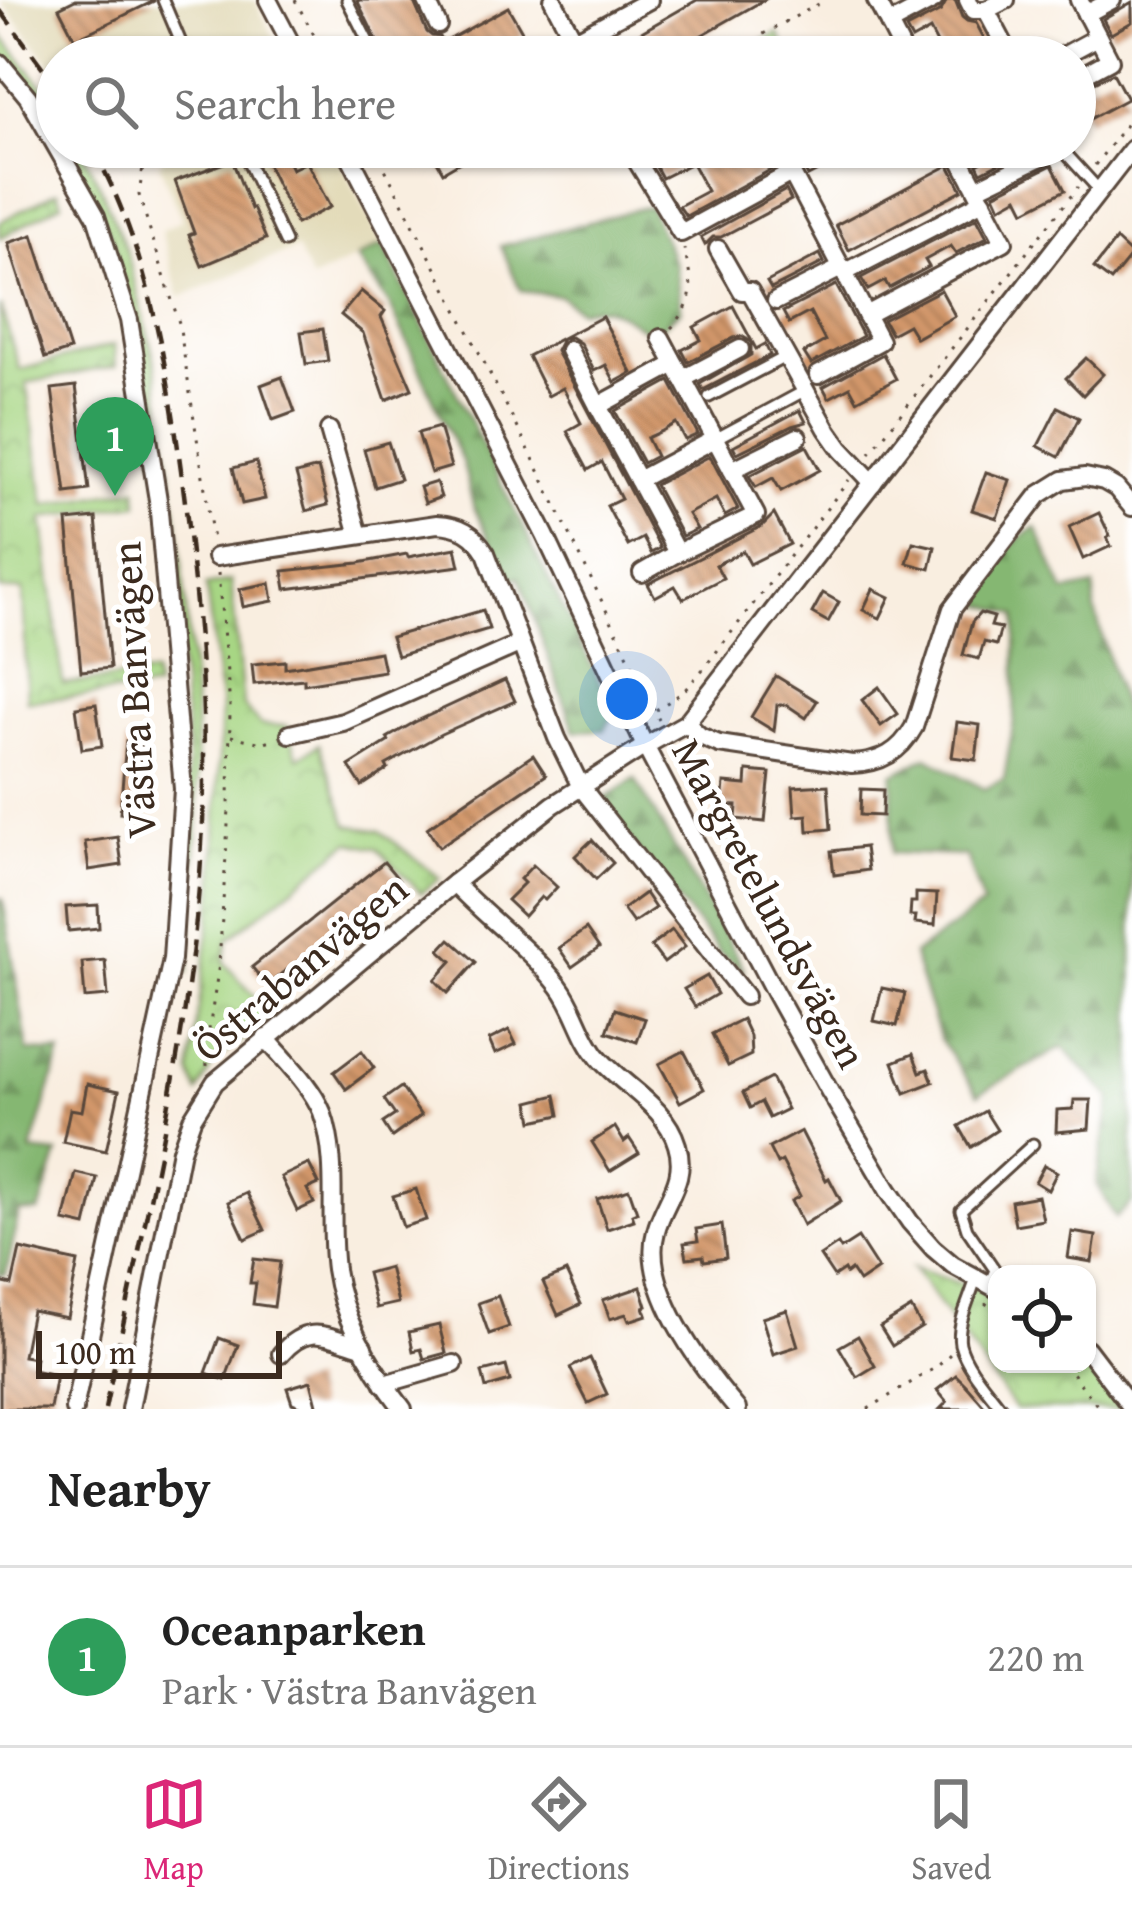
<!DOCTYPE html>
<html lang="en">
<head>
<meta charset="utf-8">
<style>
	body { margin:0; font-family:"Gentium Book Plus",serif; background:#f6f6f6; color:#222 }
	.controls { position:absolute; right:36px; bottom:36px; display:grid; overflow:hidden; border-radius:24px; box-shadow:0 3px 9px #0004 }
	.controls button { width:108px; height:108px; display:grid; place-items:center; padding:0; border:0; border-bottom:3px solid #e0e0e0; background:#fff; color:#222; font:60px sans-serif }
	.scale { position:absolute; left:36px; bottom:30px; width:246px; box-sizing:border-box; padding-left:12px; border:6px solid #3b2a1e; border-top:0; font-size:33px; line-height:42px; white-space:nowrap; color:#3b2a1e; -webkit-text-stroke:9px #fff; paint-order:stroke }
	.you { position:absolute; left:627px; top:699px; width:42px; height:42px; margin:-30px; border:9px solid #fff; border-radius:50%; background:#1a73e8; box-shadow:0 0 0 18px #1a73e833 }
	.badge { display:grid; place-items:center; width:78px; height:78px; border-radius:50%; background:#db2777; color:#fff; font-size:39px; font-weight:700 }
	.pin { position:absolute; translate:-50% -99px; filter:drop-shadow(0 3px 6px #0008) }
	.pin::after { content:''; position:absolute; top:63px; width:42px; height:36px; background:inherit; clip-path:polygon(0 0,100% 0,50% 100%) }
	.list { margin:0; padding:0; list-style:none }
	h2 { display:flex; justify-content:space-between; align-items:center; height:156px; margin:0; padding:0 48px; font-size:51px }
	h2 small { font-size:39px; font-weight:400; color:#767676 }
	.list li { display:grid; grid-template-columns:78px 1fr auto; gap:36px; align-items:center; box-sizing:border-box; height:180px; padding:0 48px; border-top:3px solid #e0e0e0 }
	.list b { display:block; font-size:45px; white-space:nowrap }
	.list p { margin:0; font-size:39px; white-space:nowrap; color:#767676 }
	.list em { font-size:39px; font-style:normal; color:#767676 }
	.icon { flex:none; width:66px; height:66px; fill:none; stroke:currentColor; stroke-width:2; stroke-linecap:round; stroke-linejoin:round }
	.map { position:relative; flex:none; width:1132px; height:1409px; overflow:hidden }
	.search { position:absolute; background:#fff; box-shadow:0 3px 9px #0004; left:36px; right:36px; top:36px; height:132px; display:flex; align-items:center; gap:30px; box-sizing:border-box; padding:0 42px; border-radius:66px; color:#767676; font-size:45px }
	.sheet { height:336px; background:#fff }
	nav { display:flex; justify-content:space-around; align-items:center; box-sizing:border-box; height:168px; border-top:3px solid #e0e0e0; background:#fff; font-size:33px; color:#767676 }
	nav a { display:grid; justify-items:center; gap:6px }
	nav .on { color:#db2777 }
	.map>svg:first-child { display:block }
	.built { fill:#e3dbba }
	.green { fill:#a7d684; stroke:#718051; stroke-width:3 }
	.forest { fill:url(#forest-firs); stroke:#607048; stroke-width:3 }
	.park { fill:url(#park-crowns); stroke:#718051; stroke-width:3 }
	.building { fill:url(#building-back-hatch) }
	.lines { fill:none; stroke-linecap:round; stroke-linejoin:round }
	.service-casing { stroke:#58473b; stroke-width:15 }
	.minor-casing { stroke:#58473b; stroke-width:22 }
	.path { stroke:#58473b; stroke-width:3; stroke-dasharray:3 9; stroke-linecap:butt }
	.service { stroke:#fff; stroke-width:9 }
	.minor { stroke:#fff; stroke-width:16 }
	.rail { stroke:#3b2a1e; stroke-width:4.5; stroke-dasharray:18 9; stroke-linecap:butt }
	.labels { text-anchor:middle; stroke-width:10; stroke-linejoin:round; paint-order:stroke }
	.street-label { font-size:42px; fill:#3b2a1e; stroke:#fff }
</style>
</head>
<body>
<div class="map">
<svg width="1132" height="1409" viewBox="0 0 1132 1409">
	<defs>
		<pattern id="forest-firs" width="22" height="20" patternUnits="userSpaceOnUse" patternTransform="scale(3)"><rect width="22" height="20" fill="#85b772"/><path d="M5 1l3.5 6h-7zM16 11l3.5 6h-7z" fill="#6e955d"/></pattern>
		<pattern id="park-crowns" width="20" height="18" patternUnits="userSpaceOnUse" patternTransform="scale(3)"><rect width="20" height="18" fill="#a7d684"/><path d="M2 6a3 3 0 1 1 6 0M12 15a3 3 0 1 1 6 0" fill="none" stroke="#91b872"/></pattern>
		<pattern id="building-back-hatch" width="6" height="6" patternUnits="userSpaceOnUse" patternTransform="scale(3)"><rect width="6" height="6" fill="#d2976a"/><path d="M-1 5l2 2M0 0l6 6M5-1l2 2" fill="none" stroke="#ac7b57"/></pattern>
	</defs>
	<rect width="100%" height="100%" fill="#fff"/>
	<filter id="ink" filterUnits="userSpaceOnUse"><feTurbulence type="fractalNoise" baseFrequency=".00833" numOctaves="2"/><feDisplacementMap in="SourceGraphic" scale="24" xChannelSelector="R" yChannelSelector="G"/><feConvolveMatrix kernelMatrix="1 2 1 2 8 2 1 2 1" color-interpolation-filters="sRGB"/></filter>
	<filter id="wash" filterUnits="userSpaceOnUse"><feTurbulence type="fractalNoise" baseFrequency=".004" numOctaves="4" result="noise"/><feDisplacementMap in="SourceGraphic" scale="48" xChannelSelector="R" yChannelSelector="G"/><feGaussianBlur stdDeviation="2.7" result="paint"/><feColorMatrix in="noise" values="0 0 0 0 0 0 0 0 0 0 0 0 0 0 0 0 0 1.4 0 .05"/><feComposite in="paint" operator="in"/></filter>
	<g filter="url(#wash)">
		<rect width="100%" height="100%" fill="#f9eee0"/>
		<g class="built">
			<path d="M0,0h255l28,57h-226v15z"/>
			<path d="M179,147h154l50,98 -72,35 -14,-32 -117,49 -19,-66 21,-11 -23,-56 8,-10z"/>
		</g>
		<g class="green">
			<path d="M0,33l57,71v29l-21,-36 -36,-47z"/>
			<path d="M65,147h15l20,39 26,63 30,117 24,172 15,177 3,106 -10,151 -6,-1 4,-88 2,-136 -17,-181 -34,-225 -24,-102z"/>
		</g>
		<g class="forest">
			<path d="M649,206l26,58 6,46 -29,25c-24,-16 -44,-35 -73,-25l-19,-14 -39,-5 -20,-45z"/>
			<path d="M383,245l232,468 -11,17 -29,1 -56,-154 -11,2 -35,-74 -10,-42 -72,-156 -34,-49z"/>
			<path d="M1036,527l29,65 29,-6 1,25 37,130v461l-16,16 -20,-34 15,-86 -48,-51 -85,47 -38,-54 -27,-85 70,-50 -17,-49 -74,-3 1,-79 34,-17 57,32 20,-10 10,-59 3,-105 -47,-15 45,-58z"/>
			<path d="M635,779l111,193 -26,-19 -105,-131 -11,-23z"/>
			<path d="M0,898l3,1 25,152 33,2 -30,98 27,3 -19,58h-20l-13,62 -6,1z"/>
		</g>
		<g class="park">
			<path d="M778,33l13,24h-52l-1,-3z"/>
			<path d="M58,191l4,12 -62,35v-16z"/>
			<path d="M0,305l20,65 94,-25 2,21 -90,17 19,122 92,-17 1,16 -95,14 20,166 90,-10 3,15 -129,12 -4,-111h-23z"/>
			<path d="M231,581l12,125 18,19 26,1 11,32 21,-14 29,81 32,6 60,47 -19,15 -44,-45 -27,-6 -122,97 -4,23 45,51 -29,29 -26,20 -16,30 -8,-19 24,-179 7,-188 -15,-120z"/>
			<path d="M913,1268l84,27v69h89l36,45h-107z"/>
		</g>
		<g id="blocks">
			<g class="building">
				<path d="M75,0h79v1l-79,38 -16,-31z"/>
				<path d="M357,0h56l14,32 5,4 8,1 3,6 65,-36 16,28 -40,22h-99z"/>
				<path d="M697,0h67l-101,57h-65z"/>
				<path d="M947,0h8l7,17 5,4 9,2 18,34h-50l-14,-27 -18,10 -6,-11 35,-18z"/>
				<path d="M1132,2v20l-21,12 -8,-15z"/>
				<path d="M1113,73l14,26 -39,21 -8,-14 -5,2v-16z"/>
				<path d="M259,147h22l11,22 15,-7 23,45 -34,17z"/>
				<path d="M429,147h57l-43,25z"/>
				<path d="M681,147h84l9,21 -88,48 -7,-10 28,-15 -15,-28 -30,15 -6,-11 17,-10z"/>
				<path d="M803,147h61l-56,29 -13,-25z"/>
				<path d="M1009,147h23l-51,25 -4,-8z"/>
				<path d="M232,160l19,49 2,-1 13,31 -64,27 -13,-31 5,-2 -19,-52z"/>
				<path d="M949,165l13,25 -113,60 -13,-25z"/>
				<path d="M1052,165l13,25 -40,21 -7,-14 -18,10 -6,-13z"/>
				<path d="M786,190l5,10 -70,37h-8l-8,8 -4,-8z"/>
				<path d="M977,218l10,19 -31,16 -5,-7 -26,14 4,7 -40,21 -4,-7 -17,9 -7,-12z"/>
				<path d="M33,235l37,115 -25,8 -37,-115z"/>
				<path d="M1116,240l16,15 -21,26 -17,-13z"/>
				<path d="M820,254l4,8 -53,27 -4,-7z"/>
				<path d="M836,285l27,51 -52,28 -7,-11 21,-12 -15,-29 -21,11 -6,-11z"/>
				<path d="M941,290l14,26 -39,22 -8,-13 -17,9 -8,-14z"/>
				<path d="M361,291l24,20 -4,6 31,72 -26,11 -23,-67 -22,-18z"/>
				<path d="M733,306l23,43 9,-5 5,11 -67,35 -3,-6 51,-29v-13l-9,-6 -8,2 -46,24 -6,-12 19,-10 -7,-13z"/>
				<path d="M602,317l30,56 -17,9 -9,-17 -12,6 -14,-28 -9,-6 -9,2 -6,12 104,197 -9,5 -8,-15 -15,8 -21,-40 14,-7 -19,-37 -14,8 -21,-39 14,-8 -18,-35 -15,8 -20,-40z"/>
				<path d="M323,329l5,32 -22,3 -5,-32z"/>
				<path d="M883,354l13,25 -39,21 -7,-13 -21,11 -6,-11z"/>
				<path d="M1086,358l17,16 -20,21 -17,-17z"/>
				<path d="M282,377l13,35 -22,8 -12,-35z"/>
				<path d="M670,381l28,53 -13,6 -9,-17 -14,8 -15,7 9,18 -13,7 -28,-52z"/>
				<path d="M76,386l13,104 -23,3 -14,-104z"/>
				<path d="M1058,407l21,11 -20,39 -21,-11z"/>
				<path d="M800,410l6,12 -14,4 -55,27 -4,-7z"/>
				<path d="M439,427l12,40 -20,6 -13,-40z"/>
				<path d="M388,442l12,37 -25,8 -11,-38z"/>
				<path d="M807,446l13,24 -39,21 -8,-13 -17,9 -7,-11z"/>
				<path d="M710,456l28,53 -13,7 -9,-17 -28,15 9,15 -15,7 -27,-51z"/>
				<path d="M256,462l9,37 -23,5 -9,-36z"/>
				<path d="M318,468l10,37 -22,6 -10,-37z"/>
				<path d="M986,472l24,8 -13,38 -25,-8z"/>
				<path d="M436,482l5,15 -16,6 -5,-16z"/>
				<path d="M1099,513l11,23 -3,2 4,8 -28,13 -14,-32z"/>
				<path d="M774,514l16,30 -40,20 -7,-13 -27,14 7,13 -40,21 -8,-13 -20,11 -7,-13 114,-58z"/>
				<path d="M96,518l14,150 -29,3 -14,-150z"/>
				<path d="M913,542l22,5 -5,22 -23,-6z"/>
				<path d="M456,548l4,18 -174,23 -3,-18 76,-8 48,-9 1,3z"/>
				<path d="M270,583l3,18 -30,6 -3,-18z"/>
				<path d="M873,589l17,8 -10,21 -17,-8z"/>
				<path d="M823,593l16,9 -11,20 -16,-9z"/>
				<path d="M483,610l6,19 -92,27 -6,-19z"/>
				<path d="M980,613l14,4 -3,9 10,2 -5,17 -12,-3 -5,17 -16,-4 9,-33z"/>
				<path d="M380,652l4,19 -80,13v-5l-50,5 -2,-20 33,-3v7z"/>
				<path d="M776,676l41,25 -11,17 -19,-13h-10l-3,26 -23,-14z"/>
				<path d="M505,680l10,21 -74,33 -55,31 2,4 -26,17 -13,-20 40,-25 -2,-3 28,-16z"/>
				<path d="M879,687l19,27 -17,12 -19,-26z"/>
				<path d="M96,704l6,42 -20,3 -6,-42z"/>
				<path d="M957,722l23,3 -4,35 -24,-3z"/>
				<path d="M126,741l15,1 -4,72 -17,-1z"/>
				<path d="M533,755l13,20 -107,72 -12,-19z"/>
				<path d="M747,771l23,2 -5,49 -29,-3 1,-13 -15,-1 2,-22 22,2z"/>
				<path d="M828,785l3,44 -23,2 -1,-16 -12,1 -2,-29z"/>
				<path d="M861,789l22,1 -1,26 -22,-1z"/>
				<path d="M118,837l4,28 -33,5 -4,-28z"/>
				<path d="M592,840l21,23 -17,16 -21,-23z"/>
				<path d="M865,847l3,23 -34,5 -3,-24z"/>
				<path d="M384,862l15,18 -132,106 -15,-19z"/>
				<path d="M533,865l24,22 -12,13 -4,-3 -17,19 -17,-16 17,-17 -4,-4z"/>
				<path d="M645,893l10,15 -22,15 -10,-14z"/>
				<path d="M916,893l21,1 -2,31 -20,-2 1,-7h-6l1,-14h5z"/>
				<path d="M98,905l1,23 -31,3 -2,-24z"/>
				<path d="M586,929l13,19 -27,19 -13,-19z"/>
				<path d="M672,930l13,17 -21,16 -13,-17z"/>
				<path d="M450,939l26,23 -28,31 -13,-13 17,-19 -12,-11z"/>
				<path d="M105,960l3,36 -23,2 -3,-36z"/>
				<path d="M707,976l10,18 -22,13 -11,-18z"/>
				<path d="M882,988l23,5 -8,33 -23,-5z"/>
				<path d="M615,1009l30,10 -8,23 -30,-10z"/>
				<path d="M742,1019l8,17 1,19 -23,11 -16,-32z"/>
				<path d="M509,1030l7,14 -21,10 -6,-14z"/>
				<path d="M362,1051l12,17 -28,21 -12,-17z"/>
				<path d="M684,1051l20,38 -24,13 -21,-38z"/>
				<path d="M913,1054l7,18 8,-3 5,13 -28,11 -12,-31z"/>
				<path d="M771,1078l16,31 -18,9 -8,-16 -11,6 -7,-15z"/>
				<path d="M87,1084l32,7 -13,60 -43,-9 7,-33 12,2z"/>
				<path d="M401,1087l20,29 -29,21 -9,-14 12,-8 -11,-16z"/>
				<path d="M556,1095l4,20 -27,6 -4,-19z"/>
				<path d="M1074,1100h17l-2,29 -33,3 1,-22 16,-1z"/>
				<path d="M985,1111l12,19 -26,17 -12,-21z"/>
				<path d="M615,1127l9,15 5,-4 10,15 -29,18 -18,-29z"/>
				<path d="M801,1131l25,49 3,-2 12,23 -38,24 -12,-24 9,-5 -18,-35 -5,3 -8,-16z"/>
				<path d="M309,1164l10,20 -12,5 7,14 -17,8 -16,-34z"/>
				<path d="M1044,1165l13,7 -9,18 -13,-8z"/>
				<path d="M76,1173l21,5 -11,48 -22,-5z"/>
				<path d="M416,1189l10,31 -23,7 -10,-31z"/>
				<path d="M629,1189l8,23 -5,2 2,6 -27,9 -10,-30z"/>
				<path d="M247,1193l18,37 -20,9 -17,-37z"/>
				<path d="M1038,1196l5,24 -28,5 -4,-24z"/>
				<path d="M722,1225l4,33 -22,3 -1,-5 -16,2 -3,-15 14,-2 -2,-12z"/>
				<path d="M1072,1232l24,4 -4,26 -24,-4z"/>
				<path d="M858,1238l20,31 -19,13 -8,-12 -5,4 -2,-4 -10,7 -14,-21 18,-12 3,5z"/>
				<path d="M20,1249l58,13 -11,56 -35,-7 -9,45 12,2 -2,12 23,5 -6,34h-50v-127l12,3z"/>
				<path d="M254,1259l26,3 -6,45 -21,-3 3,-21h-6z"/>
				<path d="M389,1267l9,36 -22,5 -9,-35z"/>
				<path d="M566,1272l15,32 -23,11 -15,-33z"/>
				<path d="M641,1287l6,19 -3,1 3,8 -18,6 -3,-7 -16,5 -7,-19z"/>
				<path d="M498,1296l11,31 -20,7 -11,-31z"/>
				<path d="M911,1308l11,19 -30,19 -12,-19z"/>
				<path d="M787,1310l11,36 -25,8 -11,-36z"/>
				<path d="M439,1325l7,28 -22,6 -3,-10 -8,2 -4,-19z"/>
				<path d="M858,1336l17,30 -18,11 -18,-30z"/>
				<path d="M219,1338l19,7 -13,35 -19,-7z"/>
				<path d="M590,1358l17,36 -19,9 -18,-35z"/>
				<path d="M506,1366l4,15 -24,7 -4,-16z"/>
				<path d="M956,1375l10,10 21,24h-47l7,-7 -10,-12z"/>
				<path d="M311,1381l7,28h-11l-15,-6 -5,-15z"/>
			</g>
		</g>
	</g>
	<g filter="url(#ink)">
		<use href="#blocks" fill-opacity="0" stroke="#58473b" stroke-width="3"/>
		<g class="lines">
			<defs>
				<g id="service">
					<path d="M163,0l24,57"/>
					<path d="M347,0l29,57"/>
					<path d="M241,147l44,95"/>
					<path d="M1060,147l40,44"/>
					<path d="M709,397l78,-41"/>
					<path d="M715,439l91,-49"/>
					<path d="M976,1278c-5,19 -20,46 -16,66 6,23 28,46 42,65"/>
					<path d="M989,1284l6,-14 -28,-41 -6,-19 72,-66"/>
				</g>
				<g id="minor">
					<path d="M268,0l30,57"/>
					<path d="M426,0l12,25"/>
					<path d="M553,0l21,40"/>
					<path d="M876,0l13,24 45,-24"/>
					<path d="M968,0l5,10h13l25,47"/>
					<path d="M986,10l20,-10"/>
					<path d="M1086,14l26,-14"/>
					<path d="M889,24l17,33"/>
					<path d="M544,57l105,-57"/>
					<path d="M1061,57l37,-20"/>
					<path d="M0,63l28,34 68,119 33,104 29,180 25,289 -11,170 -98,450"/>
					<path d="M1075,79l35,-19 -31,-60"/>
					<path d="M345,147l200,388 100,211 130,247 55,99 58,98 22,32 23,26 20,17 44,24"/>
					<path d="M666,147l-28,16 43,70 110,-60"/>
					<path d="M778,147l102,194 -62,34"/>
					<path d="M350,157l17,-10"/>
					<path d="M977,188l66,-32"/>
					<path d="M718,249l24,42h8l77,138 14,20 32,34"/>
					<path d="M844,273l139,-72"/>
					<path d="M776,301l65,-33"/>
					<path d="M866,315l138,-73 -50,-95"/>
					<path d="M661,338l95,177 -79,38"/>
					<path d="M569,350l29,56 77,-42"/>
					<path d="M683,379l57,-30"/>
					<path d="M598,406l40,74 77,-41"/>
					<path d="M329,430l30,105"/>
					<path d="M732,470l66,-33"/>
					<path d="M638,480l39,73 -35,20"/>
					<path d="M216,557l221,-33c23,1 37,9 49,29l71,185 24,49 164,209"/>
					<path d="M686,723l14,13 19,8 133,20c29,-1 48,-12 62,-37l38,-118 87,-114 24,-15 22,-3 19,4 12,7 16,19"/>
					<path d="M290,734l53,-12 176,-78"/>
					<path d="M454,883c34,36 75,65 105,103 17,22 22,51 40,72 26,30 66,47 78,87 11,35 -13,55 -21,86 -16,57 47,138 81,178"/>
					<path d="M266,1038c19,23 45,47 56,74 18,51 6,105 13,157 7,50 37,100 68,140"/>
					<path d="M1087,1349l45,59"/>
					<path d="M281,1354c27,-33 48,-16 82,-7"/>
					<path d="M384,1384l70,-20"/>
					<path d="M130,1409l51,-259 11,-31 23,-37 239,-199 99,-78 92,-59 41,-23 446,-574"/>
				</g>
			</defs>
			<use href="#service" class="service-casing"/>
			<use href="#minor" class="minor-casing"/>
			<g class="path">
				<path d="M295,0l31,57"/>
				<path d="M721,57l105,-57"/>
				<path d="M169,147l-26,20 -4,28 40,128 34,217"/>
				<path d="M380,159l148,289 131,272"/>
				<path d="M1095,165l37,-48"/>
				<path d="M671,328c27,-28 21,-44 13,-79"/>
				<path d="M870,453l208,-266"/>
				<path d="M656,710l27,-18 21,-24 145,-188"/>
				<path d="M231,736l31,7 12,-4"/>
				<path d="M207,1066l-1,-16 13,-86 10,-155 1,-103 -12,-133"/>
				<path d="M985,1303l12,8"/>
				<path d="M1065,1364l35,45"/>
				<path d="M868,1409l70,-43 13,-13"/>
			</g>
			<use href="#service" class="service"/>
			<use href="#minor" class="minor"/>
			<g class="rail">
				<path d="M0,10l57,77"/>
				<path d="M92,147c55,99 74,212 89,323 16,124 28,248 21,373 -10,191 -58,379 -97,566"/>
			</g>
		</g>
	</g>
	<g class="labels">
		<g class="street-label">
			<text transform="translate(133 690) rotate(-93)" y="15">Västra Banvägen</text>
			<text transform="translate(770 903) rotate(62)" y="15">Margretelundsvägen</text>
			<text transform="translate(300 967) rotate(-40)" y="15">Östrabanvägen</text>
		</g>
	</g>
</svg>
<div class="controls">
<button><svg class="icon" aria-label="locate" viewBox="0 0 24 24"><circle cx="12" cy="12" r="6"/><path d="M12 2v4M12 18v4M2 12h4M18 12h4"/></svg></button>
</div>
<div class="scale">100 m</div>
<div class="you"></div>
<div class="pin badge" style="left:115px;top:496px;background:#2e9e5b">1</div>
<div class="search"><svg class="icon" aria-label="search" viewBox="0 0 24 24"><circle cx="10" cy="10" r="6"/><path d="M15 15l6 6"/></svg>Search here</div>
</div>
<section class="sheet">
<h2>Nearby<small></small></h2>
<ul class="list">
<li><span class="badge" style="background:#2e9e5b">1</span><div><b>Oceanparken</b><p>Park · Västra Banvägen</p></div><em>220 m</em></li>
</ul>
</section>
<nav>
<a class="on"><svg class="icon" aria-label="map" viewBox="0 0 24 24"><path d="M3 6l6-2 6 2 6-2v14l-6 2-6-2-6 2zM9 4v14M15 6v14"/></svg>Map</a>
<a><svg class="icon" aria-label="directions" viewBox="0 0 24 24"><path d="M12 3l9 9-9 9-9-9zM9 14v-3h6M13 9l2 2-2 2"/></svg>Directions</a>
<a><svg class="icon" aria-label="saved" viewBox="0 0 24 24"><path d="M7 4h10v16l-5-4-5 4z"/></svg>Saved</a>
</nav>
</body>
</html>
